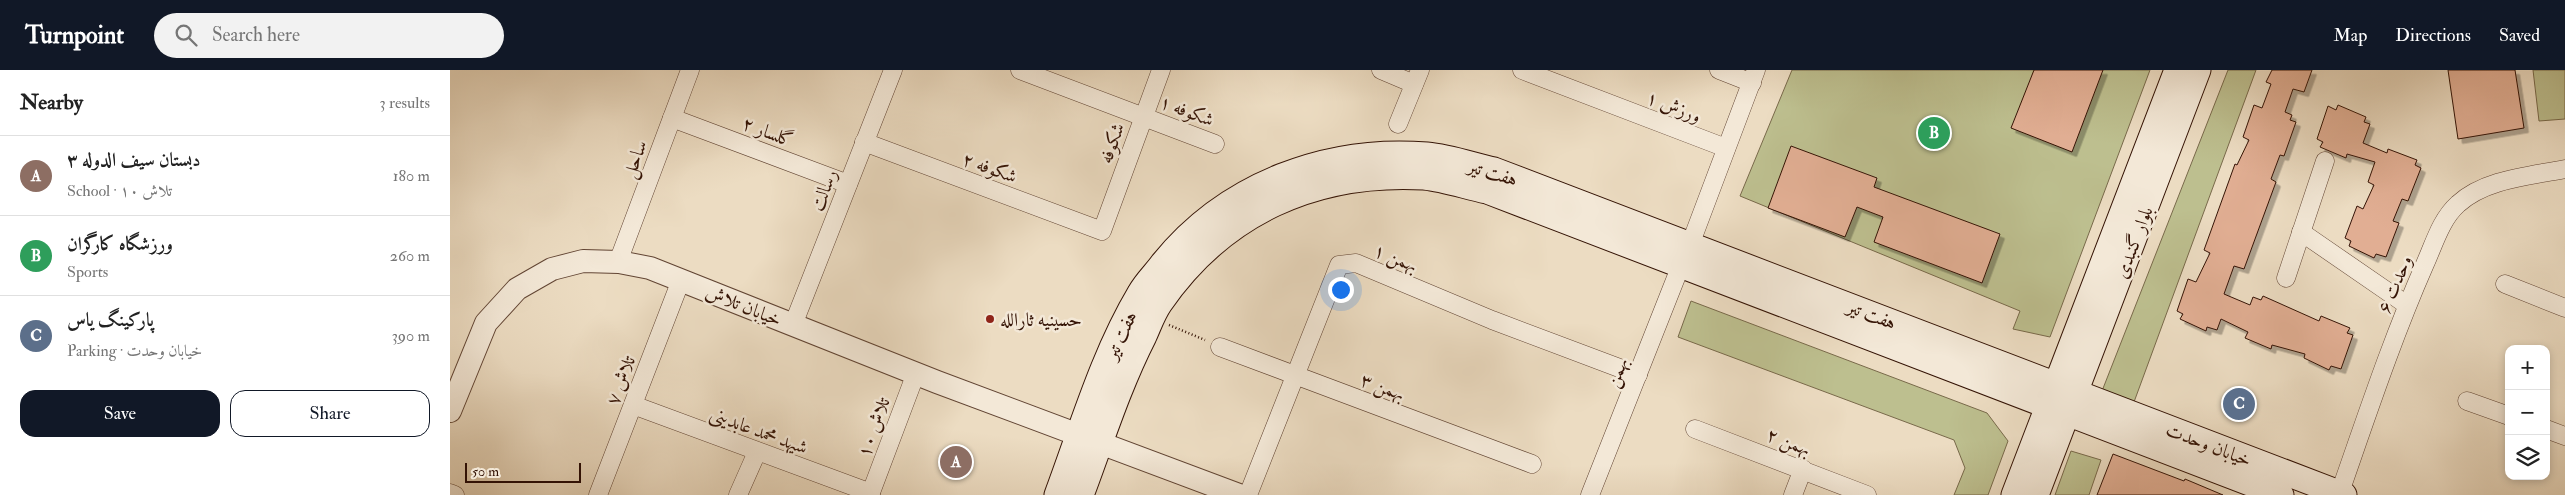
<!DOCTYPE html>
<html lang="en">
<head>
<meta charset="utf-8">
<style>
	body { margin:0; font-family:"IM FELL Double Pica",Amiri,serif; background:#f2f2f2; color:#222 }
	.controls { position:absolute; right:15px; bottom:15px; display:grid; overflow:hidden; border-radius:10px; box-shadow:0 2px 8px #0003 }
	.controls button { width:45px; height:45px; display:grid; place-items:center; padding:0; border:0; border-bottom:1px solid #e0e0e0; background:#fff; color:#222; font:25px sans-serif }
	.scale { position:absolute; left:15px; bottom:12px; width:116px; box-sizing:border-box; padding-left:5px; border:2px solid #341305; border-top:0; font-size:14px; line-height:18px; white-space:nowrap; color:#341305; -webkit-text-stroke:4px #f3e8d7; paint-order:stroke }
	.you { position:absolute; left:890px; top:219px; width:18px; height:18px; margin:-12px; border:4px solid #fff; border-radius:50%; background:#1a73e8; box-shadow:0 0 0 8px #1a73e833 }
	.badge { display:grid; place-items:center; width:32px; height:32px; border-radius:50%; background:#111827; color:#fff; font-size:16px; font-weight:700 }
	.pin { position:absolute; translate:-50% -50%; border:2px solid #fff; box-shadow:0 1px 5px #0006 }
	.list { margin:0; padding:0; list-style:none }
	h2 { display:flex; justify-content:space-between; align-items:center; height:65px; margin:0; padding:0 20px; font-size:21px }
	h2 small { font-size:16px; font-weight:400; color:#767676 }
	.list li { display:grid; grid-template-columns:32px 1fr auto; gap:15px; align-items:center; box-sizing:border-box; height:80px; padding:0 20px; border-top:1px solid #e0e0e0 }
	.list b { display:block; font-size:19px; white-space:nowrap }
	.list p { margin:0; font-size:16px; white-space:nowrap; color:#767676 }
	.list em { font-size:16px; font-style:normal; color:#767676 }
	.actions { display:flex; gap:10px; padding:15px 20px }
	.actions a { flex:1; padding:11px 0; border:1px solid #111827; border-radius:15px; text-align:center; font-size:18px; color:#111827 }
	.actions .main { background:#111827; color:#fff }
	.icon { flex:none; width:28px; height:28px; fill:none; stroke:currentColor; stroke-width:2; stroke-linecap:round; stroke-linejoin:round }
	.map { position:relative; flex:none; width:2115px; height:425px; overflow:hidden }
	header { display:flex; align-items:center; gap:30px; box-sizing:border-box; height:70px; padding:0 25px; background:#111827; color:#fff }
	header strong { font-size:24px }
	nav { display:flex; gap:28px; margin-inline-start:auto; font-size:18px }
	.search { width:350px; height:45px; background:#f2f2f2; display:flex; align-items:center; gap:12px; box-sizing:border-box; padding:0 18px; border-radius:28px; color:#767676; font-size:19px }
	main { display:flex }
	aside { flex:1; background:#fff }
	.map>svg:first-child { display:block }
	.green { fill:#bdbf8f; stroke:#78694a }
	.building { fill:#e1ae93; stroke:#341305; filter:url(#shadow) }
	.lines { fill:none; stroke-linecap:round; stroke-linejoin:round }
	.minor-casing { stroke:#624534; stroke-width:19 }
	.tertiary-casing { stroke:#624534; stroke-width:24 }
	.secondary-casing { stroke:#341305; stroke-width:27 }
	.path { stroke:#341305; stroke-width:2.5; stroke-dasharray:1 2.5; stroke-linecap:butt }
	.minor { stroke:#f3e8d7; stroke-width:18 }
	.tertiary { stroke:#f3e8d7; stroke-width:22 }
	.secondary { stroke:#f3e8d7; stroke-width:25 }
	.poi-dot { fill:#8f2418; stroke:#f3e8d7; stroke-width:2 }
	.labels { text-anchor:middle; stroke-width:5; stroke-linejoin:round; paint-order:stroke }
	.street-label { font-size:19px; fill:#341305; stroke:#f3e8d7 }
	.poi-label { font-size:19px; fill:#341305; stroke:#f3e8d7; text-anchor:start }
</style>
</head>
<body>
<header>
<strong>Turnpoint</strong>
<div class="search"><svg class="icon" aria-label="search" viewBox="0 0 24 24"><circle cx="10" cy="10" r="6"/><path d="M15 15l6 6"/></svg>Search here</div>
<nav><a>Map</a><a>Directions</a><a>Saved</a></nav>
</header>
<main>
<aside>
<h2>Nearby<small>3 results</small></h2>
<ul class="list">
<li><span class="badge" style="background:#8d6e63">A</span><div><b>دبستان سیف الدوله ۳</b><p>School · تلاش ۱۰</p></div><em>180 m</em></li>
<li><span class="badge" style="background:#2e9e5b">B</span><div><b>ورزشگاه کارگران</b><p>Sports</p></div><em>260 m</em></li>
<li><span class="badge" style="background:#5c6f8a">C</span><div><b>پارکینگ یاس</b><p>Parking · خیابان وحدت</p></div><em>390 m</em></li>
</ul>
<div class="actions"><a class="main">Save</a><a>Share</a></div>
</aside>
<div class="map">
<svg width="2115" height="425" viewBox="0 0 2115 425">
	<defs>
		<filter id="shadow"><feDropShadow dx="4.5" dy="4.5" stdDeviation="0" flood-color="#0004"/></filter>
	</defs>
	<rect width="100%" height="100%" fill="#ecdcc2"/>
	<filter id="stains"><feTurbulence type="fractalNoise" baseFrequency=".004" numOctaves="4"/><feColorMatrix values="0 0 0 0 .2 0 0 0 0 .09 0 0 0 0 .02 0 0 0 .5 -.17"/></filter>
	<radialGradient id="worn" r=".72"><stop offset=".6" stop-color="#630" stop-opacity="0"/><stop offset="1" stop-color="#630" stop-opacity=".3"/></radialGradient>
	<g class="green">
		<path d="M1342,0h358l-100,267 -37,-8 7,-18 -280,-115z"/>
		<path d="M1778,0h28l-122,332 -32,-11z"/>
		<path d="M2083,0h32v49l-26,2z"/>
		<path d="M1241,231l296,112 21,28 -20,54h-34l11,-27 -11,-28 -276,-103z"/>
		<path d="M1621,381l30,9 -12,35h-34z"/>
	</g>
	<g class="building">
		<path d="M1584,0h69l-31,82 -61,-24z"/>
		<path d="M1822,0h40l-8,22 -11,-3 -8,23 7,3 -2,5 6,2 -12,34 -4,-1 -9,24 5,3 -32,87 -10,-3 -10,28 26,11 3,-8 8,3 2,-4 56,25 2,-5 29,12 -3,5 6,2 -12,34 -10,-3 -2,4 -25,-12 1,-4 -33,-9 -1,4 -26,-11 3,-6 -27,-13 -4,11 -10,-3 -1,4 -26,-12 3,-5 -6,-3 11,-32 8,3 14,-29 -6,-3 31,-86 2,1 12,-25 -6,-3 11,-32 8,3 9,-24 -5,-2z"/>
		<path d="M1998,0h67l9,58 -66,11z"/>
		<path d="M1888,35l28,12 -2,5 6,2 -7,19 24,10 1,-4 29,11 -2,5 6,3 -13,33 -6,-2 -9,22 6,2 -13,34 -10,-3 -2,4 -25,-12 2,-5 -6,-3 12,-32 6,3 11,-24 -6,-3 7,-20 -28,-8 -1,4 -26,-11 3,-5 -6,-3 11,-33 8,4z"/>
		<path d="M1341,76l86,32 -3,9 126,47 -18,49 -108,-41 9,-25 -26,-10 -12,30 -77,-29z"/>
		<path d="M1663,384l71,27 1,-2 38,16h-126z"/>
	</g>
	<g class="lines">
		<defs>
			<g id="minor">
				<path d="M570,0l195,74"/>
				<path d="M931,0l33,14"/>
				<path d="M1072,0l204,78"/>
				<path d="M1269,0l33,13"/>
				<path d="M222,48l176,66"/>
				<path d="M948,54l22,-54"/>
				<path d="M414,72l238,89 59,-161"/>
				<path d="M1851,162l106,73"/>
				<path d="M1240,175l66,-175"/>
				<path d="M168,192l72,-192"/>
				<path d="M1836,208l39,-117"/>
				<path d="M2055,214l60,24"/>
				<path d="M343,255l100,-255"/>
				<path d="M770,277l312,117"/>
				<path d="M2017,331l42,15"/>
				<path d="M183,335l238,88"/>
				<path d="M1245,359l172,66"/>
				<path d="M2096,359l19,7"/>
				<path d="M0,423l5,2"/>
				<path d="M148,425l83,-215"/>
				<path d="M288,425l19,-43"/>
				<path d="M420,425l46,-122"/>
				<path d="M798,425l91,-230 17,-2 136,57 146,55"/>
				<path d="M1140,425l91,-230"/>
				<path d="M1343,425l10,-26"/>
				<path d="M1889,425c27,-77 53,-156 86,-231 9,-20 16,-45 33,-60 27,-25 72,-28 107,-35"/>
			</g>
			<path id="tertiary" d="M0,341l36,-88 31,-34 35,-20 31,-8 36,1 31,6 287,114 302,113"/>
			<g id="secondary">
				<path d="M607,425c25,-67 46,-140 83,-202 6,-11 16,-20 23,-30 64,-79 164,-116 264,-108 22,2 45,10 67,15l850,325"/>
				<path d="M631,425c20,-53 37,-108 63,-159 5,-11 9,-23 16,-33 63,-91 155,-132 264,-126 21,2 43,10 63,14l794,304"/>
				<path d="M1564,425l163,-425"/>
				<path d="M1586,425l162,-425"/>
			</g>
		</defs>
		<use href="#minor" class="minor-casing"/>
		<use href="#tertiary" class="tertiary-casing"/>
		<use href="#secondary" class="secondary-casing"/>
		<path class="path" d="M719,255l36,15"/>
		<use href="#minor" class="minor"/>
		<use href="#tertiary" class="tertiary"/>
		<use href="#secondary" class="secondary"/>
	</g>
	<circle class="poi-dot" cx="540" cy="249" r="5"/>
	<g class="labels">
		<g class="street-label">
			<text transform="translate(1224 36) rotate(21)" y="7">ورزش ۱</text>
			<text transform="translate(737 40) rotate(21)" y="7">شکوفه ۱</text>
			<text transform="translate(318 61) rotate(21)" y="7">گلسار ۲</text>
			<text transform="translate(661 73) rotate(-70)" y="7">شکوفه</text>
			<text transform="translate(184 89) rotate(-70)" y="7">ساحل</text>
			<text transform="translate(540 97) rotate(20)" y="7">شکوفه ۲</text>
			<text transform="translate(1043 102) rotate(17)" y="7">هفت تیر</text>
			<text transform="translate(373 120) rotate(-69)" y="7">رسالت</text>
			<text transform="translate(1683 172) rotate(-69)" y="7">بلوار گنبدی</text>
			<text transform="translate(946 187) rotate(22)" y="7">بهمن ۱</text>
			<text transform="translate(1944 214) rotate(-67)" y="7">وحدت ۶</text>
			<text transform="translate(294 235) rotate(22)" y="7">خیابان تلاش</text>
			<text transform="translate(1422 244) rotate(21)" y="7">هفت تیر</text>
			<text transform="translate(670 265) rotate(-65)" y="7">هفت تیر</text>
			<text transform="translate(1166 302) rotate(-68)" y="7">بهمن</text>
			<text transform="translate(170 310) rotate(-69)" y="7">تلاش ۷</text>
			<text transform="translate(933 316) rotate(20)" y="7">بهمن ۳</text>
			<text transform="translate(423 357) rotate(-70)" y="7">تلاش ۱۰</text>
			<text transform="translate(309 360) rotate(20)" y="7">شیهد محمد عابدینی</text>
			<text transform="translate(1339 371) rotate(21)" y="7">بهمن ۲</text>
			<text transform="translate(1759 374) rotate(21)" y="7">خیابان وحدت</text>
		</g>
		<g class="poi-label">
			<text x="550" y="256">حسینیه ثارالله</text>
		</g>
	</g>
	<rect width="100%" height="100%" filter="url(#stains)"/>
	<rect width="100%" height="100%" fill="url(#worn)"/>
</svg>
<div class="controls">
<button>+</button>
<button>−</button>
<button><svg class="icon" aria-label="layers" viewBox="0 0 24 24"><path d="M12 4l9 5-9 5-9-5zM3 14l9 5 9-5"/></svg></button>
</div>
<div class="scale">50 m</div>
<div class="you"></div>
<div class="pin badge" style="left:506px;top:392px;background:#8d6e63">A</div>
<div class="pin badge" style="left:1484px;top:63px;background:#2e9e5b">B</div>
<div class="pin badge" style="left:1789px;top:334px;background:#5c6f8a">C</div>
</div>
</main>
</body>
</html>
